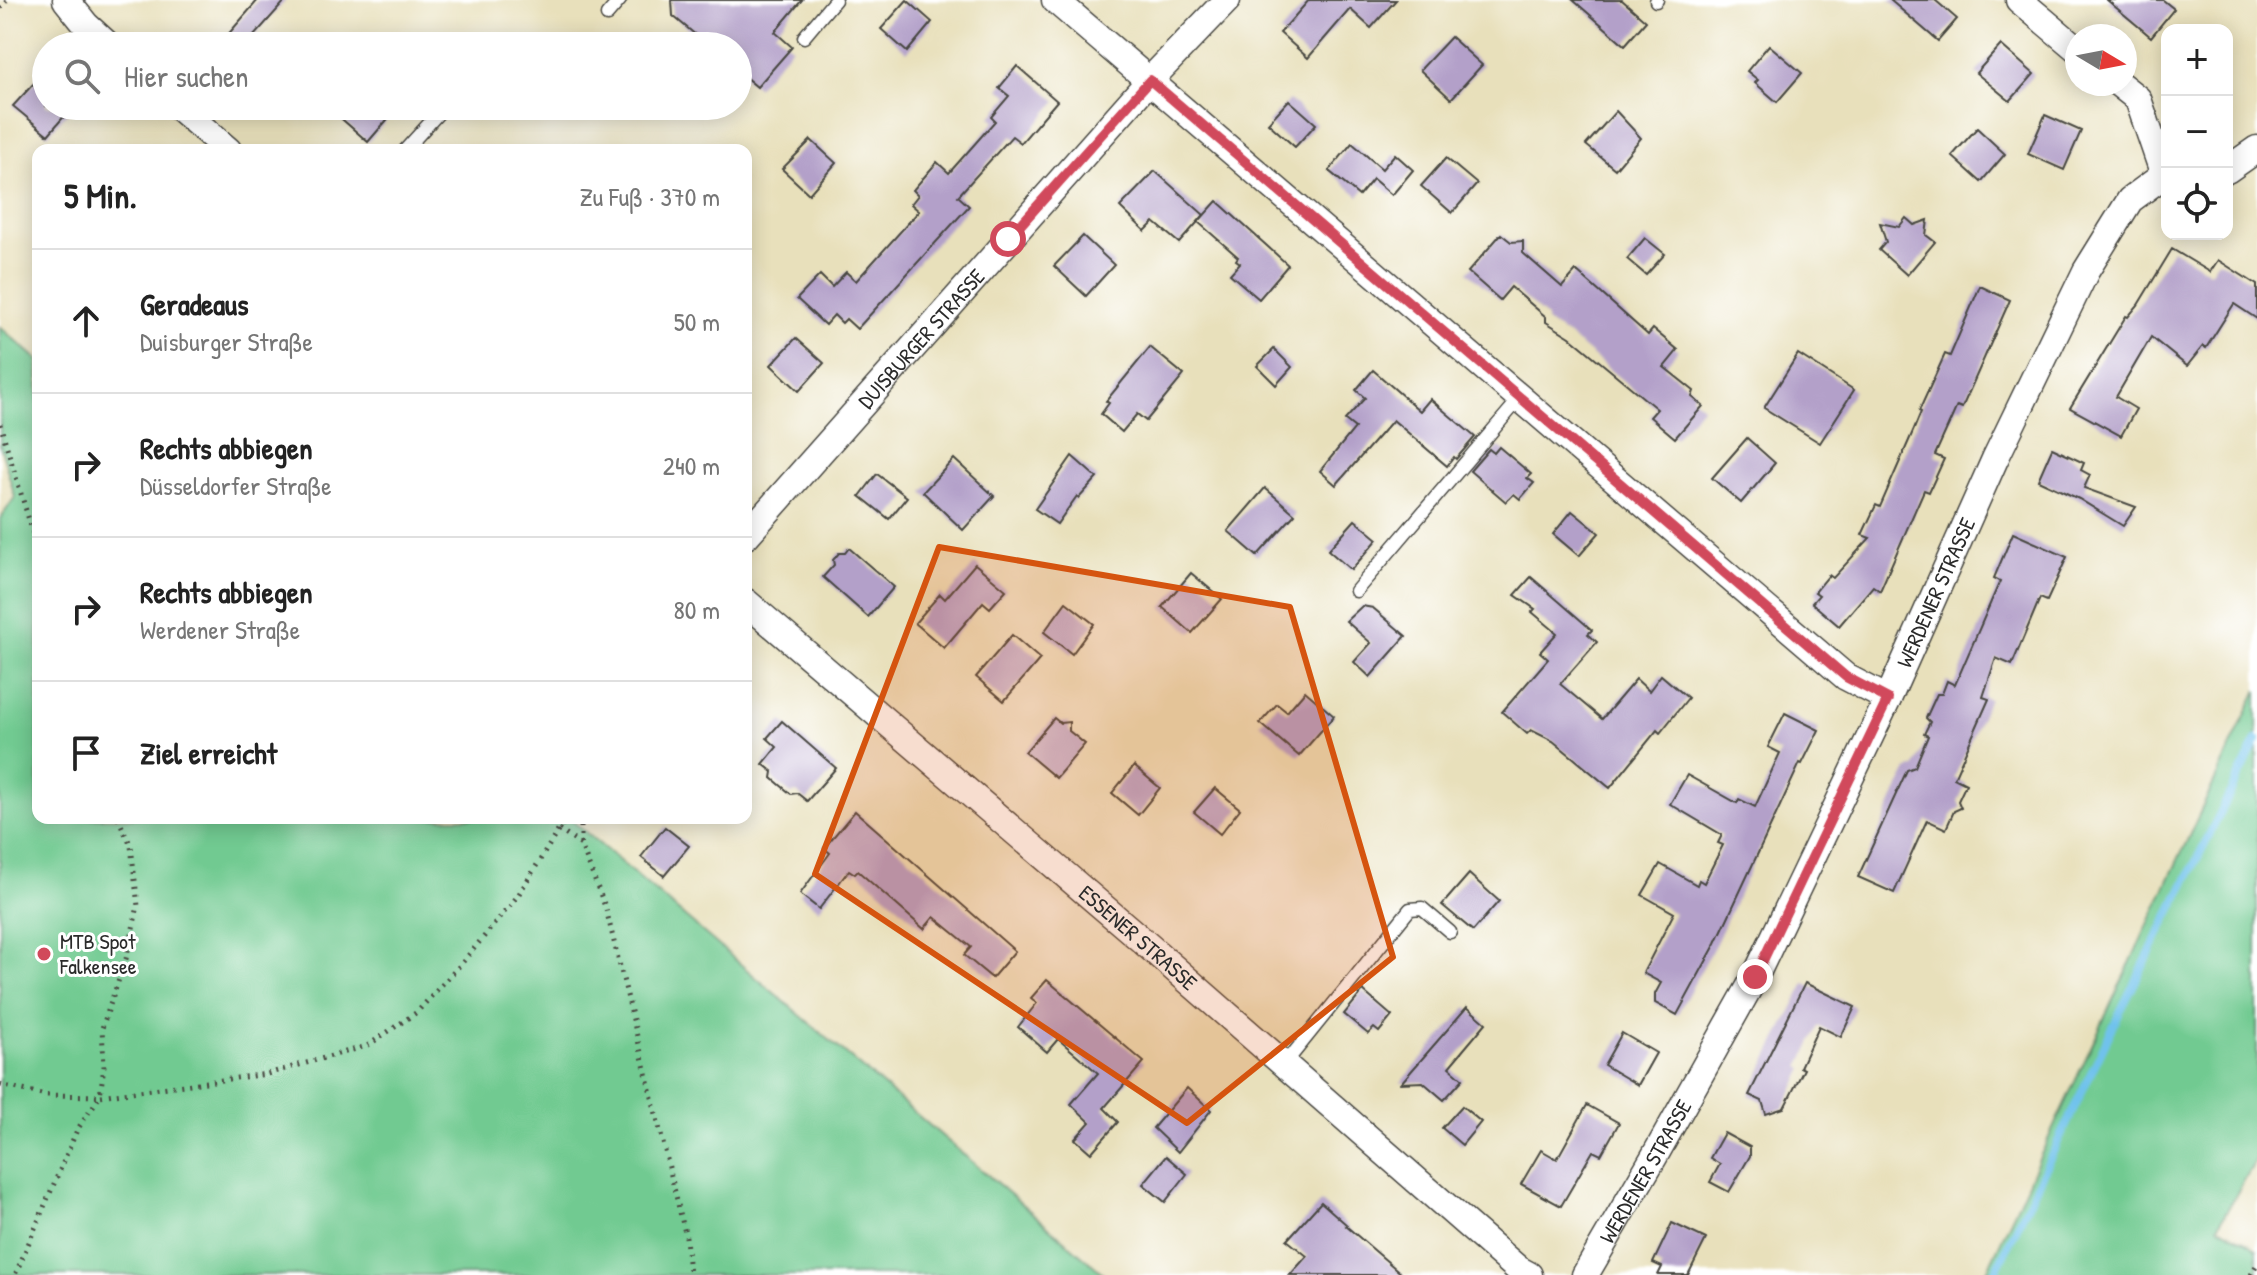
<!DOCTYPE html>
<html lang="de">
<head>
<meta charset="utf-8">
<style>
	body { margin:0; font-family:"Patrick Hand",sans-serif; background:#f2f2f2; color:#222 }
	.controls { position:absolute; right:24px; top:24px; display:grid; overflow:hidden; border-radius:16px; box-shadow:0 4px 20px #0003 }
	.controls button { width:72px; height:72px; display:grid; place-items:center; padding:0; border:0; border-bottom:2px solid #e0e0e0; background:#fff; color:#222; font:40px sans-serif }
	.compass { position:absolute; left:2065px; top:24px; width:72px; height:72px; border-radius:50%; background:#fff; box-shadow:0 4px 20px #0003; rotate:100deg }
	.stop { position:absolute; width:24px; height:24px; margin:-18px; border:6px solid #d1495b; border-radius:50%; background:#fff }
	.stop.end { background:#d1495b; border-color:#fff; box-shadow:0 2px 8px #0008 }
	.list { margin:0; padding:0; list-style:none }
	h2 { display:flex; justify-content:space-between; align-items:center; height:104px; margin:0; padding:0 32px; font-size:34px }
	h2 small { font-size:26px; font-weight:400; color:#767676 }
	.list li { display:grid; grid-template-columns:52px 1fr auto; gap:24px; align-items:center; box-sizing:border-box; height:144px; padding:0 32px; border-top:2px solid #e0e0e0 }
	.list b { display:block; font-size:30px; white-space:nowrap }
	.list p { margin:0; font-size:26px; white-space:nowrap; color:#767676 }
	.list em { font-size:26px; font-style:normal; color:#767676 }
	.icon { flex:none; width:44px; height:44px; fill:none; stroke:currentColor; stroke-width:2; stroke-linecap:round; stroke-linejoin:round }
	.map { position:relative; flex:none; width:2257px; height:1275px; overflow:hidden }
	.search { position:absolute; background:#fff; box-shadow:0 4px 20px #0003; left:32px; top:32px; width:720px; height:88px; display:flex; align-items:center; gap:20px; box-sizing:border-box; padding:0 28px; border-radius:44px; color:#767676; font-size:30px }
	.panel { position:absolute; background:#fff; box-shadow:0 4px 20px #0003; left:32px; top:144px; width:720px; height:680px; border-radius:16px }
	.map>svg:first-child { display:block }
	.green { fill:#71ca91; stroke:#4e7a5e; stroke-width:2 }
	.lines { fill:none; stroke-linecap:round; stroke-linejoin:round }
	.stream { stroke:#70c2ec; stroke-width:8 }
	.building { fill:#b3a0c9 }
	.lane-casing { stroke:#474641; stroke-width:15 }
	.street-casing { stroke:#474641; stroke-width:29 }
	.path { stroke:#474641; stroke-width:5; stroke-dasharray:2 6; stroke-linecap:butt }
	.lane { stroke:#fff; stroke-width:12 }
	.street { stroke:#fff; stroke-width:26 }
	.route { stroke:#d1495b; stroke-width:10 }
	.marked { fill:#d5540f; fill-opacity:0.2; stroke:#d5540f; stroke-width:6; stroke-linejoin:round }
	.poi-dot { fill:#d1495b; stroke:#fff; stroke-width:3 }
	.labels { text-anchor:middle; stroke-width:6; stroke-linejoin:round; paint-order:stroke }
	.street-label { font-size:22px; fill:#2b2b2b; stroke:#fff }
	.poi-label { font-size:22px; fill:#2b2b2b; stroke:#fff; text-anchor:start }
</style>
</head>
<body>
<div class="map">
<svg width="2257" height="1275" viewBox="0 0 2257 1275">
	<rect width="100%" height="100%" fill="#fff"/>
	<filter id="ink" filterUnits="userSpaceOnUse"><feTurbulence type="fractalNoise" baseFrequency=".0125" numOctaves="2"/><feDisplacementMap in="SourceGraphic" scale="16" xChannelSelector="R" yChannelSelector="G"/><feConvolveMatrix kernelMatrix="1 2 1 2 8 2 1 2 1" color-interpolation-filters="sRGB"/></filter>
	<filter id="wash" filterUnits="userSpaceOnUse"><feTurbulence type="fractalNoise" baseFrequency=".006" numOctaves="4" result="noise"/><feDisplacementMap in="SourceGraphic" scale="32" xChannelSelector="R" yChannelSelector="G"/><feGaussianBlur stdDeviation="1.8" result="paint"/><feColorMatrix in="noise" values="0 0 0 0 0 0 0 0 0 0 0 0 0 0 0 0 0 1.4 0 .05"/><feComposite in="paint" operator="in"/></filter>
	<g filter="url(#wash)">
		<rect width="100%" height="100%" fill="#e8e0bb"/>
		<g class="green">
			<path d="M0,327l38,33v458h531l536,457h-1105v-756l15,-22 -15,-52z"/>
			<path d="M2257,690v468l-39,68 39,23v26h-272z"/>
		</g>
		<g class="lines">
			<path class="stream" d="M1994,1275l128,-267 135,-268"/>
		</g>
		<g id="blocks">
			<g class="building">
				<path d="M258,0h28l-41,46h-27z"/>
				<path d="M672,0h130l-27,32 17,15 -35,40 -19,-16v-25h-29l-36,-30z"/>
				<path d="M907,0l25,22 -25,30 -26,-23z"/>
				<path d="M1309,0h87l-25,28 -21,-19 -42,49 -28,-25z"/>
				<path d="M1573,0h49l24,21 -21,24z"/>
				<path d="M1890,0h45l22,19 -19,22z"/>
				<path d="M2107,0h56l11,9 -23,28z"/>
				<path d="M1451,37l31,28 -31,34 -31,-29z"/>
				<path d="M1769,45l33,28 -25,29 -22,-19 3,-3 -11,-9z"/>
				<path d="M2001,45l33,29 -24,27 -34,-28z"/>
				<path d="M1017,66l40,35 -36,42 -9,-7 -54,60 11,10 -112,123 -11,-10 -4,4 -8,-8 -9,10 -28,-26 23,-24 12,12 14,-15 10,9 63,-70 -8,-7 7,-9 -5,-5 24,-28 12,11 46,-52 -4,-4 18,-21 -10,-8z"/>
				<path d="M46,70v36h27l-25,29 -35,-29z"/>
				<path d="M1289,100l27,24 -21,23 -27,-24z"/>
				<path d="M327,106h72l-31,36z"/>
				<path d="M1616,111l25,27 -26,31 -29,-24z"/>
				<path d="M2045,115l36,16 -17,39 -36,-16z"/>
				<path d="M1977,128l28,26 -24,28 -29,-26z"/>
				<path d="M811,140l25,23 -27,31 -27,-25z"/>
				<path d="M1352,143l30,26 13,-15 18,16 -21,25 -19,-16 -14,17 -30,-25z"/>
				<path d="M1446,158l31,26 -25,29 -31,-27z"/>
				<path d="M1155,171l49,44 -25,28 -25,-21 -9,9 -25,-24z"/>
				<path d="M1217,201l71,64 -29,34 -29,-25 10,-11 -4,-3 2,-3 -40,-35z"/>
				<path d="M1906,218l8,7 14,-5 -2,15 9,7 -28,33 -28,-25 7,-8 -6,-19 19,4z"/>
				<path d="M1501,234l10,8 12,-1v12l39,34 14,-16 72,64 5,-6 25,21 -14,17 30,24 -2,6 11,9 -28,32 -25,-21 7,-8 -87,-72 -24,-15v-5l-35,-30 -11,13 -32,-28z"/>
				<path d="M1083,236l31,29 -28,31 -32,-30z"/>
				<path d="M1645,238l20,16 -19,21 -19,-16z"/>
				<path d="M2172,249l38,23 8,-12 39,25v34l-23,-15 -28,44 -3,-2 -16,20 -36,-29 -35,60 20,12 -15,27 -51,-28 56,-92 2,1 10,-12z"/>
				<path d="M1980,286l30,14 -48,108 -5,-2 -22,49 9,4 -15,33 -5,-2 -44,101 -7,-5 -34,40 -27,-23 7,-8 -4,-3 14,-17 4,3 37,-40 -8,-3 14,-30 4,2 34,-78 7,-17 -2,-1 26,-57 5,2z"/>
				<path d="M796,338l28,25 -25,28 -28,-26z"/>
				<path d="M1150,347l34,28 -38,46 -9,-7 -15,18 -21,-18 8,-11 -3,-2z"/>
				<path d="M1274,349l18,18 -16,18 -19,-19z"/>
				<path d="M1798,354l56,36 -34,53 -56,-35z"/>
				<path d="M1373,370l47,41 10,-12 45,38 -19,22 -2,-2 -7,9 -54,-46 -57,65 -16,-14 35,-43 -10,-8 20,-22 -9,-8z"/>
				<path d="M1747,438l28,25 -34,40 -29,-25z"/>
				<path d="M1499,447l32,27 -4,4 7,5 -14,16 -6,-5 -8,8 -36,-31 19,-22 5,4z"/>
				<path d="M2052,448l32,15 -3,7 9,5 -6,13 52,19 -13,19 -44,-27 -41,-19z"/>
				<path d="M1072,456l25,22 -18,20 -2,-2 -20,28 -22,-15z"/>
				<path d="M954,459l40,37 -31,34 -40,-38z"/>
				<path d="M877,474l30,23 -18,22 -29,-23z"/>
				<path d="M1265,488l30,26 -38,42 -29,-25z"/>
				<path d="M1572,511l27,22 -20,23 -26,-22z"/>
				<path d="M1355,520l23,19 -27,31 -23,-20z"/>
				<path d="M2013,533l54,24 -20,44 -7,-3 -28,67 -16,-7 -13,39 6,2 -35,79 12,6 -8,17 3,7 -7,3 -8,18 -19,-9 -33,73 -36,-16 49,-107 8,-3 13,-31 -4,-2 6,-12 -4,-4 11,-24h5l5,-13 8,4 45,-104 -6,-3z"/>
				<path d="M849,548l45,39 -26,30 -45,-40 11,-12 -1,-5 6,-7h6z"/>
				<path d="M975,564l31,26 -16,18 -7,-6 -39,46 -29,-25 25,-29 5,5z"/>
				<path d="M1191,573l31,26 -30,34 -30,-26z"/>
				<path d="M1531,577l61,53 -4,4 9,8 -37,42 42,35 34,-40 13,12 12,-16 27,23 -28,35 -3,-3 -47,58 -57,-47 -22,-11 -4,4 -25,-22 46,-53 -8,-7 17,-19 -25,-21 3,-3 -20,-14z"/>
				<path d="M1066,602l28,22 -22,30 -28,-22z"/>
				<path d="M1362,606l11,2 33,28 -36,41 -16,-15 17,-19 -25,-22z"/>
				<path d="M1012,635l28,24 -36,42 -28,-24z"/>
				<path d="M1305,691l29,25 -35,40 -39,-33 17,-19 10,8z"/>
				<path d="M1785,713l34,17 -17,34 -2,-1 -84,180 -39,72 -22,-12v-9l6,-11 -18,-10 31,-60 -32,-18 18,-31 37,21 2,-5 5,3 19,-38 -5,-2 4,-8 -52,-31 17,-29 50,28 2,-4 16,8 25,-54 -12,-6z"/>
				<path d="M1054,718l6,5 9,-1v9l16,13 -29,34 -31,-26z"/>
				<path d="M782,721l54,47 -29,33 -10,-8 -6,1 -19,-16 1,-6 -10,-8 14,-17 -10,-9z"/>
				<path d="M1134,766l26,22 -22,27 -26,-22z"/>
				<path d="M1215,788l25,21 -20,25 -26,-22z"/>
				<path d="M855,811l160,140 -23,27 -28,-23 7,-8 -37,-30 -10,12 -66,-58 -3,3 -6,-4 -30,39 -19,-15 30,-41 -6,-5z"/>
				<path d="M665,827l24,19 -25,30 -23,-19z"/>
				<path d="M1469,874l30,27 -26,30 -31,-26z"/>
				<path d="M1047,980l97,82 -40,46 14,14 -27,31 -16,-14 15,-17 -19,-18 27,-31 -40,-34 -11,13 -29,-25 19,-24 -6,-5z"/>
				<path d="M1805,983l50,24 -14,30 -22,-11 -19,41 4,2 -20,39 -18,6 -4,-13 -13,-6z"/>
				<path d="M1363,991l29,25 -13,16 -5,-4 -6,6 -24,-20z"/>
				<path d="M1467,1007l19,16 -37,44 14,12 -19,21 -21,-18 -22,1z"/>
				<path d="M1622,1033l34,20 -18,32 -34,-20z"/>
				<path d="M1187,1088l24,22 -33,42 -25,-24z"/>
				<path d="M1587,1105l32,18 -18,32 -8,-4 -32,55 -40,-22 20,-34 16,9z"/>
				<path d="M1462,1106l19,16 -19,23 -20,-17z"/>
				<path d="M1724,1133l26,14v9l-21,36 -19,-10 10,-18 -10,-6z"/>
				<path d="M1166,1156l21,18 -22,28 -22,-18z"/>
				<path d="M1321,1202l26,23 -1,1 57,49h-113l17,-19 -20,-16z"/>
				<path d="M1672,1223l34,16 -18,36h-30l4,-8 -9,-4z"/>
			</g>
		</g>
	</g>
	<g filter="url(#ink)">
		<use href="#blocks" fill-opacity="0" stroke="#474641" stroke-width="2"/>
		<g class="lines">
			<defs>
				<g id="lane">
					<path d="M1656,1l1,-1"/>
					<path d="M607,15l13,-15"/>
					<path d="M804,37l31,-37"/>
					<path d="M405,150l40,-44"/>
					<path d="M1356,591l165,-194"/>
					<path d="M1284,1065l126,-156 12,-1 28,24"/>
				</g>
				<g id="street">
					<path d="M66,0l20,25 23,21"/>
					<path d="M1055,0l791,677 42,22"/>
					<path d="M2019,0l58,49"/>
					<path d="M2119,84l19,15 26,76"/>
					<path d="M177,106l51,44"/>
					<path d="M2227,170l30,-21"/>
					<path id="s1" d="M746,536l404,-456 77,-80"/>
					<path id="s2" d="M746,602l398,340 374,327 11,6"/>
					<path id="s3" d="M1585,1275l69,-118 101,-180 133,-278 107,-240 91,-188 44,-71 34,-25"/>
				</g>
			</defs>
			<use href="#lane" class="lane-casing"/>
			<use href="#street" class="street-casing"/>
			<g class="path">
				<path d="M0,8l7,-8"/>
				<path d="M0,424l38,126"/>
				<path d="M118,818l13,28 7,60 -12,53 -24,69 2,38 -4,30 167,-22 100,-28 50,-34 44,-48 56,-67 49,-79"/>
				<path d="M581,818v26"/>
				<path d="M559,830l22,15 25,64 80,328 3,38"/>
				<path d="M0,1085l46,10 54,1 -23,34 -62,145"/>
				<path d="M2251,1275l6,-11"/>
			</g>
			<use href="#lane" class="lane"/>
			<use href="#street" class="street"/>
		</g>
	</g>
	<g class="lines" filter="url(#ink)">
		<path class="route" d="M1008,239l142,-159 696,597 42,22 -133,278"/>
	</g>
	<path class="marked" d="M939,547l351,60 103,350 -206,166 -372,-249z"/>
	<circle class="poi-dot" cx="44" cy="954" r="8"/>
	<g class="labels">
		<g class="street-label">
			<text dy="8" stroke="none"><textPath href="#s1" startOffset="264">DUISBURGER STRASSE</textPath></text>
			<text dy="8" stroke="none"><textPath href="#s3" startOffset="768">WERDENER STRASSE</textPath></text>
			<text dy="8" stroke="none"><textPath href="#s2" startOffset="516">ESSENER STRASSE</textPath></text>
			<text dy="8" stroke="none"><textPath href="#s3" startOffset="120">WERDENER STRASSE</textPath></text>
		</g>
		<g class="poi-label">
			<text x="60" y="949">MTB Spot<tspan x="60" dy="25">Falkensee</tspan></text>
		</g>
	</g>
</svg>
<div class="controls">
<button>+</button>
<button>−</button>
<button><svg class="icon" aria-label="locate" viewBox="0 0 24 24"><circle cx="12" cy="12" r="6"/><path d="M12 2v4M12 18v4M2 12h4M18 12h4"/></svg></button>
</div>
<svg class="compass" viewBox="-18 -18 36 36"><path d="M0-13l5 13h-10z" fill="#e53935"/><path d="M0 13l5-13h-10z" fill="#767676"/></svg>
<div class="stop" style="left:1008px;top:239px"></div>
<div class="stop end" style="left:1755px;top:977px"></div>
<div class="search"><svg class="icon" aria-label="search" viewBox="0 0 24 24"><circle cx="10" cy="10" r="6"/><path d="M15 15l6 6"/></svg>Hier suchen</div>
<section class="panel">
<h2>5 Min.<small>Zu Fuß · 370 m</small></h2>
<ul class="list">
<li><svg class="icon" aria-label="ahead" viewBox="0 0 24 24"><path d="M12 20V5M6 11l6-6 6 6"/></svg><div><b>Geradeaus</b><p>Duisburger Straße</p></div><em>50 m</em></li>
<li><svg class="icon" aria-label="right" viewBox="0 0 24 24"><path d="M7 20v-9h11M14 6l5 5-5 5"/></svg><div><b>Rechts abbiegen</b><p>Düsseldorfer Straße</p></div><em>240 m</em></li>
<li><svg class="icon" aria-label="right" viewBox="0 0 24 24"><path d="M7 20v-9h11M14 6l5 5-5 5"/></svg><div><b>Rechts abbiegen</b><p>Werdener Straße</p></div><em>80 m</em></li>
<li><svg class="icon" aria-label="arrive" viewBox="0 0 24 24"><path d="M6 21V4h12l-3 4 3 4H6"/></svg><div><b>Ziel erreicht</b></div></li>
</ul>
</section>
</div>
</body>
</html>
